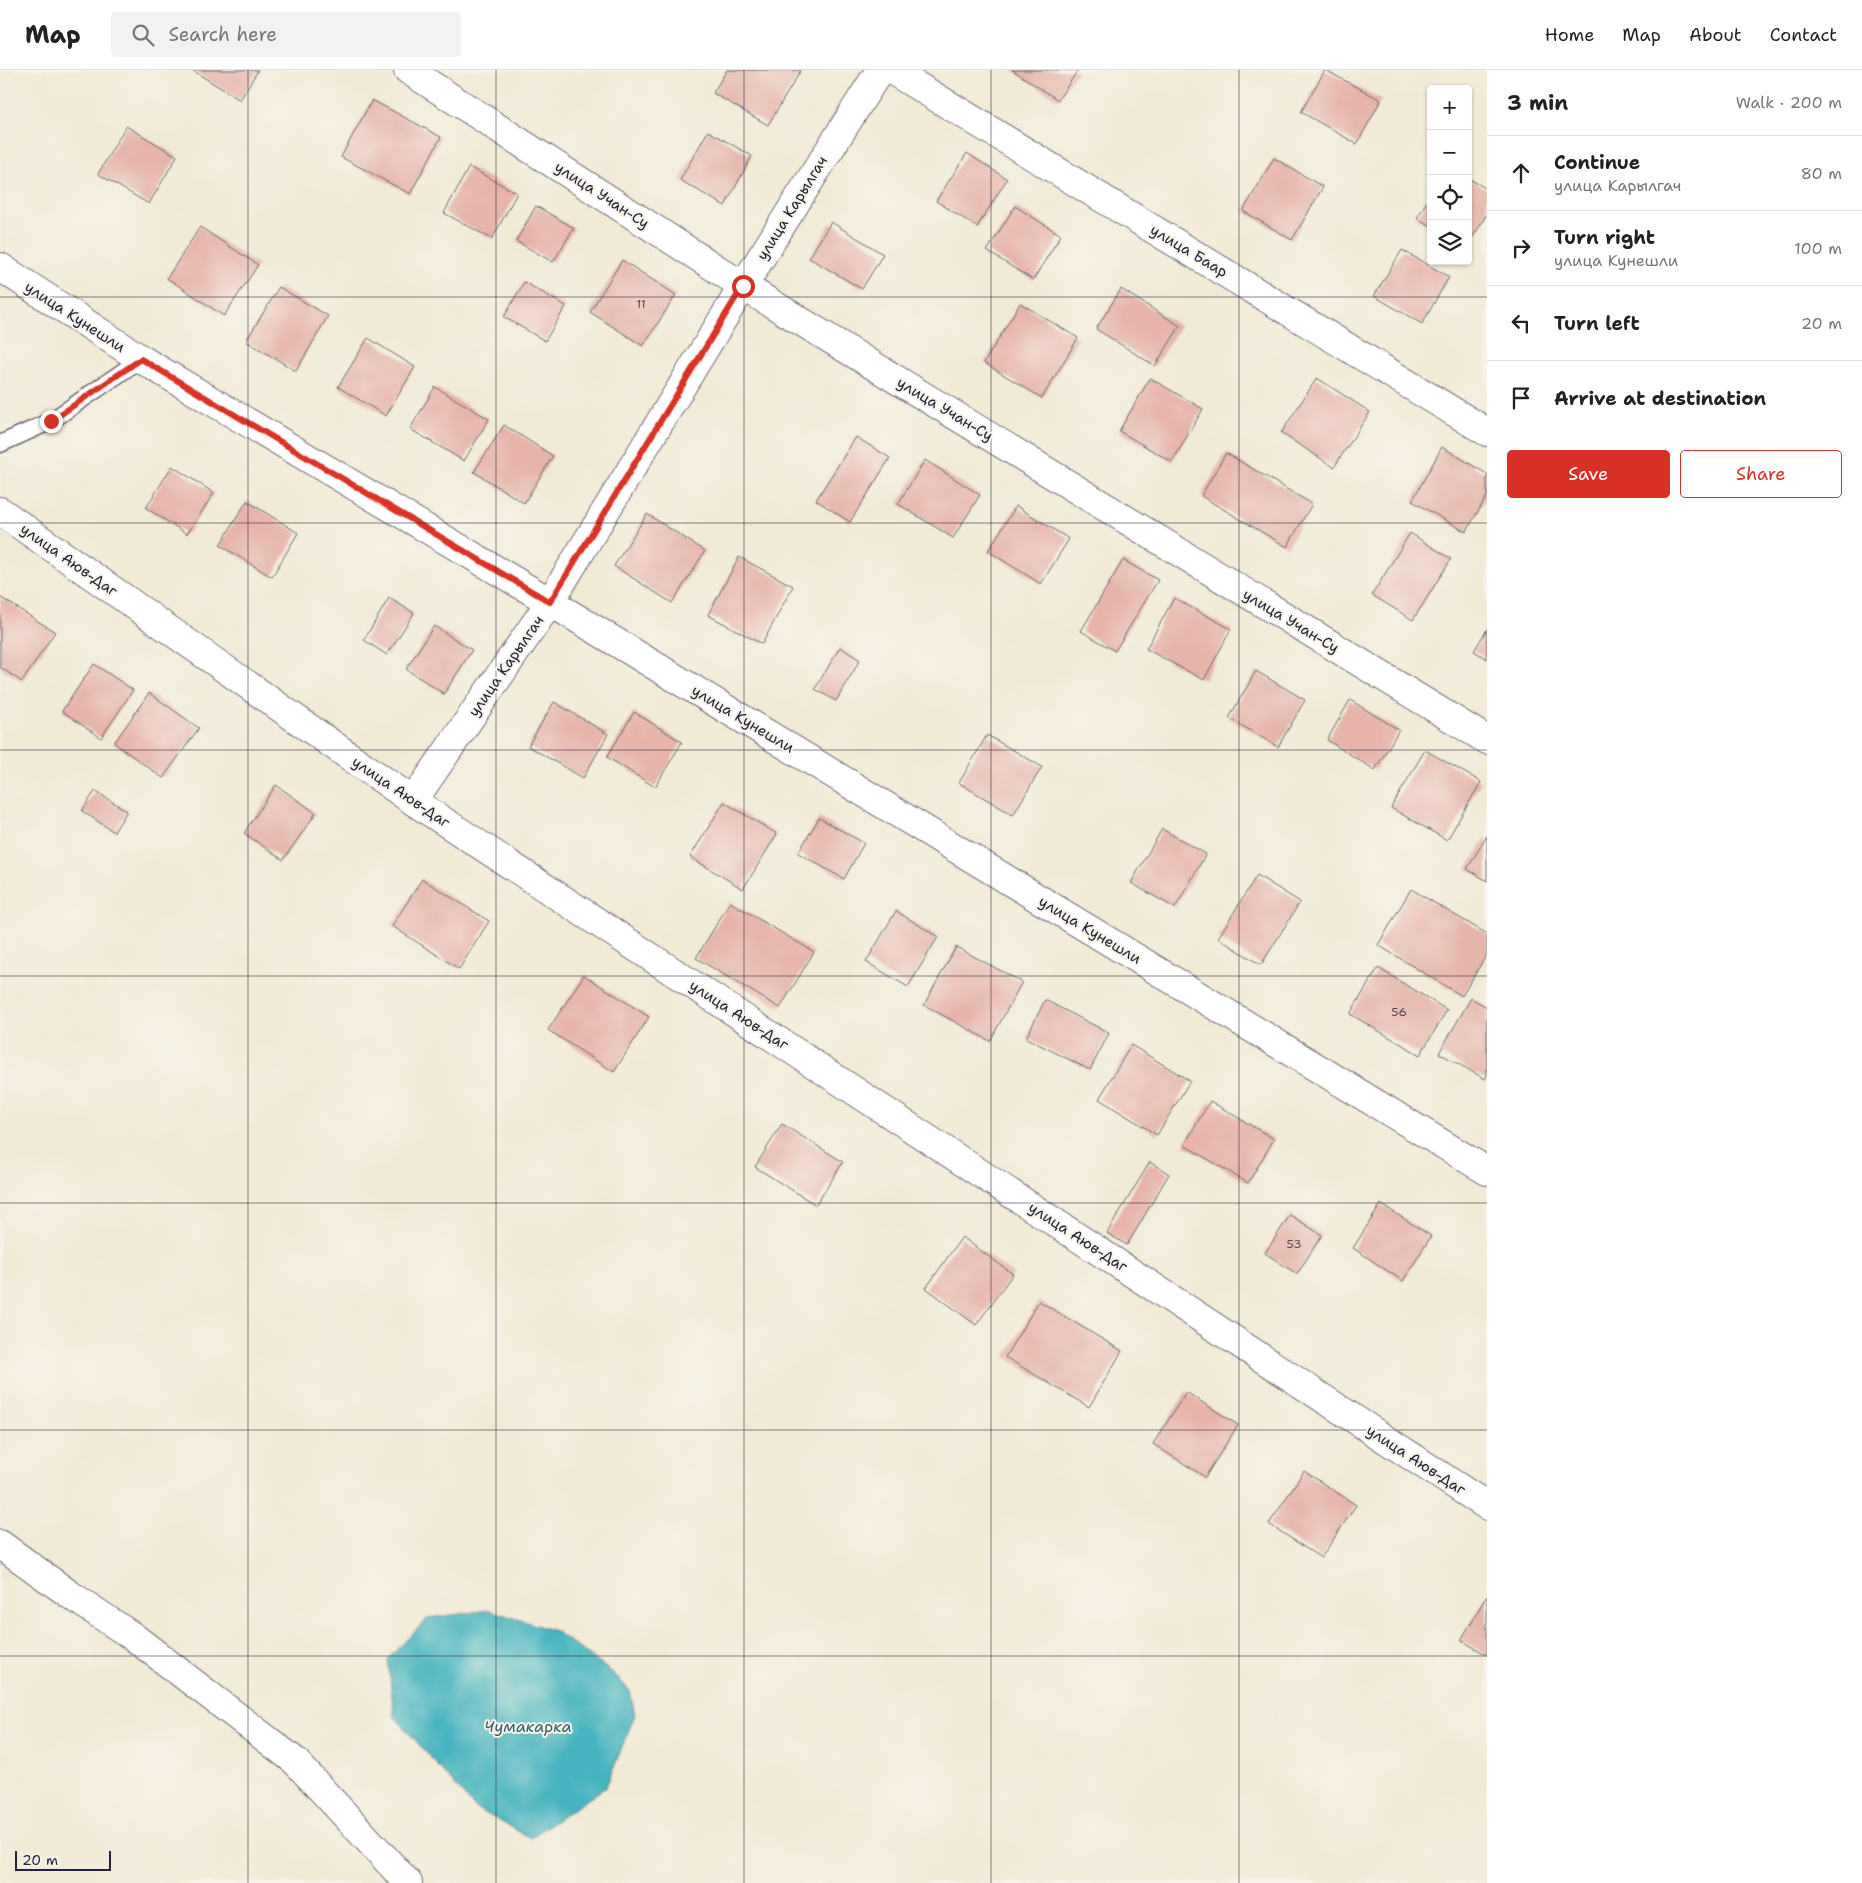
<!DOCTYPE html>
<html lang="en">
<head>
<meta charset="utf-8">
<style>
	body { margin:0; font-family:"Shantell Sans",sans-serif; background:#f2f2f2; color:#222 }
	.controls { position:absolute; right:15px; top:15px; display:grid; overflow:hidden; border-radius:5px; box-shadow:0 1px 4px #0004 }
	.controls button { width:45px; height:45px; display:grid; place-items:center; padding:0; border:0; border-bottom:1px solid #e0e0e0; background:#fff; color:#222; font:25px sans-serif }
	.scale { position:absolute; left:15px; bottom:12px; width:96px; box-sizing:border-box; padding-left:5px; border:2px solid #22223b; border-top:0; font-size:14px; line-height:18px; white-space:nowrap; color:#22223b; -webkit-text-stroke:4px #f7f3e8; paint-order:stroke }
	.stop { position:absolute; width:15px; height:15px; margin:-11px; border:4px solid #d93025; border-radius:50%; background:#fff }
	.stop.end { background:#d93025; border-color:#fff; box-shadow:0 1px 5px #0008 }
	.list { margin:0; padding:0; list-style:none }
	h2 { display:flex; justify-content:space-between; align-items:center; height:65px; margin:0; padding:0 20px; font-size:21px }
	h2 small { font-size:16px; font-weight:400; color:#767676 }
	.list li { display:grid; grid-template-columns:32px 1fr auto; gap:15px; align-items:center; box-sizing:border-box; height:75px; padding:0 20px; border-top:1px solid #e0e0e0 }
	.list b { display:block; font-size:19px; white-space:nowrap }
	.list p { margin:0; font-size:16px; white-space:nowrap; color:#767676 }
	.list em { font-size:16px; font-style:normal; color:#767676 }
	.actions { display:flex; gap:10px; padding:15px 20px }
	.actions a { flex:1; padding:11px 0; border:1px solid #d93025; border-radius:5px; text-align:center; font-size:18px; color:#d93025 }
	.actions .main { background:#d93025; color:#fff }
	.icon { flex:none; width:28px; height:28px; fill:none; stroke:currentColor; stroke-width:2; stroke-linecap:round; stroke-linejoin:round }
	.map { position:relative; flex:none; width:1487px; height:1813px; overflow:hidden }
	header { display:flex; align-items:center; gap:30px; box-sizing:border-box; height:70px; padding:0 25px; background:#fff; border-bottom:1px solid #e0e0e0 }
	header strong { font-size:24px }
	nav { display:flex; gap:28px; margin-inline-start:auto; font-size:18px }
	.search { width:350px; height:45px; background:#f2f2f2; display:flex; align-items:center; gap:12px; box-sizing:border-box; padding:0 18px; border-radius:5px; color:#767676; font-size:19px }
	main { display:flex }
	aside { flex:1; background:#fff }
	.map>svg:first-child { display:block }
	.water { fill:#45b4bf; stroke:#346b7d }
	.building { fill:#e6b4a9 }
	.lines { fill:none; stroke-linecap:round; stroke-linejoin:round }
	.service-casing { stroke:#6a6871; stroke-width:19 }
	.minor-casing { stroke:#6a6871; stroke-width:30 }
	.service { stroke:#fff; stroke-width:16 }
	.minor { stroke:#fff; stroke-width:28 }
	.route { stroke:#d93025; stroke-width:6 }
	.grid { fill:none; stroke:#22223b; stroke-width:1; stroke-opacity:0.55 }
	.labels { text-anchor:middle; stroke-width:4; stroke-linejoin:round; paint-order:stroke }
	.number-label { font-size:12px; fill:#534656 }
	.street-label { font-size:15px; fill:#22223b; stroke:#f7f3e8 }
	.water-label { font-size:16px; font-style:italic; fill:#305c70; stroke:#f7f3e8 }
</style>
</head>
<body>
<header>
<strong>Map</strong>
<div class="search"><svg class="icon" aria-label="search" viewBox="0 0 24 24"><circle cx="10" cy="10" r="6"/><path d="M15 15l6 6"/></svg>Search here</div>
<nav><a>Home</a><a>Map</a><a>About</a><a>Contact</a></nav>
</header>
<main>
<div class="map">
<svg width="1487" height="1813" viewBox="0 0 1487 1813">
	<rect width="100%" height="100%" fill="#f7f3e8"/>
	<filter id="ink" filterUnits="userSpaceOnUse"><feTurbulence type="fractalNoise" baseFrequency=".02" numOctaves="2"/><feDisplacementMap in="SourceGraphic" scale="10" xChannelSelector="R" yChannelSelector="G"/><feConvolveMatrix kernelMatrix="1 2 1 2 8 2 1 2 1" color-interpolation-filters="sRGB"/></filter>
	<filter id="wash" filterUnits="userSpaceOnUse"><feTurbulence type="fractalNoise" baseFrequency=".0096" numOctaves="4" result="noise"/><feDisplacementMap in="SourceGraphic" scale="20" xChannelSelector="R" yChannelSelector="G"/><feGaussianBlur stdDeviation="1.12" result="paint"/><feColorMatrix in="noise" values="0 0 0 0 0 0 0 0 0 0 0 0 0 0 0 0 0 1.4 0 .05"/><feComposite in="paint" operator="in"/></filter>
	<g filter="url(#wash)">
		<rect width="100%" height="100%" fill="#f1ead5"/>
		<path class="water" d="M489,1540l66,21 58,42 17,18 5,24 -29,72 -76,51 -56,-31 -80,-91 -6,-57 40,-41z"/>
		<g id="blocks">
			<g class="building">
				<path d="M192,0h66l-18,30z"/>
				<path d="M727,0h74l-33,55 -55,-32z"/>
				<path d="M1012,0h66l-20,30z"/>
				<path d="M1325,0l56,30 -24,44 -56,-32z"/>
				<path d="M372,30l69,37 -31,57 -69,-37z"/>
				<path d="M126,56l51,30 -28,48 -51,-30z"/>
				<path d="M708,61l44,25 -27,50 -45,-26z"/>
				<path d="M967,83l40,26 -30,48 -41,-26z"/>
				<path d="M1274,88l49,29 -31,53 -49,-29z"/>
				<path d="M469,97l48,26 -25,46 -48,-26z"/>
				<path d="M1468,108l19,11v25l-19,31z"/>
				<path d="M1431,124v32l-14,-8z"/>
				<path d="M536,136l38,22 -21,34 -37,-21z"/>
				<path d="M1015,136l46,29 -28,45 -46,-29z"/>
				<path d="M831,152l52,32 -21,35 -53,-31z"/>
				<path d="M200,157l58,38 -34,51 -57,-38z"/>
				<path d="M1402,180l47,27 -27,47 -48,-28z"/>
				<path d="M622,190l54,35 -33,51 -53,-34z"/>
				<path d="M524,212l42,24 -21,35 -41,-24z"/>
				<path d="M279,217l49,29 -32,55 -50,-30z"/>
				<path d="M1121,219l59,37 -25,40 -59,-37z"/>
				<path d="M1020,233l58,35 -36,60 -58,-35z"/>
				<path d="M368,268l47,29 -29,49 -48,-29z"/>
				<path d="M1150,308l53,31 -31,53 -53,-31z"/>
				<path d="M1317,308l53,34 -36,55 -53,-34z"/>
				<path d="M435,317l54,32 -25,42 -54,-32z"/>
				<path d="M504,355l49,31 -29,47 -50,-31z"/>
				<path d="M856,367l34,21 -40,64 -34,-22z"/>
				<path d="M1442,377l45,27v22l-21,36 -54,-31z"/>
				<path d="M1226,383l86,51 -25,43 -86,-51z"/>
				<path d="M925,390l55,35 -27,43 -55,-34z"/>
				<path d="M172,396l42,27 -27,41 -41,-26z"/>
				<path d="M247,431l51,32 -26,44 -52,-32z"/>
				<path d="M1016,436l53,33 -28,45 -53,-33z"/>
				<path d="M647,444l58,37 -33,52 -58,-37z"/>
				<path d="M1410,463l41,26 -38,61 -41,-25z"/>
				<path d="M739,487l54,29 -31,58 -54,-29z"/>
				<path d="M1123,490l35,20 -43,71 -34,-20z"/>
				<path d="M0,527l55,35 -33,50 -22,-15z"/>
				<path d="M389,528l25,15 -27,42 -23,-15z"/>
				<path d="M1174,528l57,31 -27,51 -58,-31z"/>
				<path d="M434,556l38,24 -28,44 -38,-25z"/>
				<path d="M1487,559v30l-13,-8z"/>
				<path d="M840,577l20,13 -24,41 -21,-12z"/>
				<path d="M94,594l39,26 -32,48 -39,-27z"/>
				<path d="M1256,601l49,29 -27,47 -49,-29z"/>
				<path d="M149,623l50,35 -36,50 -49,-35z"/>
				<path d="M1350,630l49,30 -24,40 -48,-30z"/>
				<path d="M554,632l54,32 -25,44 -55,-32z"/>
				<path d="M634,642l48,30 -27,45 -48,-30z"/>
				<path d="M987,665l55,32 -29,48 -54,-32z"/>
				<path d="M1425,680l56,32 -34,58 -56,-32z"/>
				<path d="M276,715l40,28 -33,47 -39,-27z"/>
				<path d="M95,721l32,20 -13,21 -32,-21z"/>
				<path d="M724,732l53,32 -34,55 -53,-32z"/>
				<path d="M819,748l45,25 -20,36 -46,-26z"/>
				<path d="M1162,759l44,25 -31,54 -44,-25z"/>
				<path d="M1487,766v45l-20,-12z"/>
				<path d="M1257,805l43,27 -39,63 -43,-27z"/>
				<path d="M422,809l67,42 -30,48 -67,-43z"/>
				<path d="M1411,819l76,45v20l-25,42 -84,-51z"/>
				<path d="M730,832l84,50 -34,56 -84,-50z"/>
				<path d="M896,841l42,26 -30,50 -42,-25z"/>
				<path d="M956,877l66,35 -32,59 -66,-36z"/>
				<path d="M1378,898l69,42 -27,45 -70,-41z"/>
				<path d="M584,905l65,42 -35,55 -66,-42z"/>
				<path d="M1471,928l16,9v68l-2,4 -46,-26z"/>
				<path d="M1045,930l64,33 -19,37 -64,-32z"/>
				<path d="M1131,975l59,36 -33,54 -58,-36z"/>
				<path d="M1210,1031l64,38 -26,44 -64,-38z"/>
				<path d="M782,1054l61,38 -27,43 -61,-38z"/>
				<path d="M1150,1092l19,12 -42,71 -20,-12z"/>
				<path d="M1381,1134l50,32 -28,45 -50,-33z"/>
				<path d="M1290,1145l32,20 -25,39 -32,-21z"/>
				<path d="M962,1167l51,37 -37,51 -50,-37z"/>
				<path d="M1039,1231l83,50 -33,56 -84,-50z"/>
				<path d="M1186,1322l52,33 -33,52 -52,-33z"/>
				<path d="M1304,1401l52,34 -35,53 -52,-34z"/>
				<path d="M1487,1525v60l-26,-15z"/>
			</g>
		</g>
	</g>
	<g filter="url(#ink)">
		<use href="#blocks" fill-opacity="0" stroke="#6a6871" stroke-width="1"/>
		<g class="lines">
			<defs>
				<path id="service" d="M0,374l51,-23 90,-62"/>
				<g id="minor">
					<path d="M408,0l335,216 744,454"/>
					<path d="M891,0l596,362"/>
					<path d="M0,197l141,92 409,243 937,569"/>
					<path d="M0,441l413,290 1074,705"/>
					<path d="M413,731l137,-199 193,-316 137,-216"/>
					<path d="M0,1474l69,50 66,44 160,123 113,122"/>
				</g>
			</defs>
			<use href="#service" class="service-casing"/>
			<use href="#minor" class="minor-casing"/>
			<use href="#service" class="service"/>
			<use href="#minor" class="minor"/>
		</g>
	</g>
	<g class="lines" filter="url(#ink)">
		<path class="route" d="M51,351l90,-62 409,243 193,-316"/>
	</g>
	<path class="grid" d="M248,0v1813M496,0v1813M744,0v1813M991,0v1813M1239,0v1813M0,227h1487M0,453h1487M0,680h1487M0,906h1487M0,1133h1487M0,1360h1487M0,1586h1487"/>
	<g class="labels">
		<g class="number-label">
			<text x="641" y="238">11</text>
			<text x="1399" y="946">56</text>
			<text x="1294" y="1178">53</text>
		</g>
		<g class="street-label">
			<text transform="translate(602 125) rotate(33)" y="5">улица Учан-Су</text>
			<text transform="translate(792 138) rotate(-58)" y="5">улица Карылгач</text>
			<text transform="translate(1189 181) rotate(31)" y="5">улица Баар</text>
			<text transform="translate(75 247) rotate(33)" y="5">улица Кунешли</text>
			<text transform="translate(945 339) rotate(31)" y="5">улица Учан-Су</text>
			<text transform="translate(69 490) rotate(35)" y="5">улица Аюв-Даг</text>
			<text transform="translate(1291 551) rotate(31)" y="5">улица Учан-Су</text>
			<text transform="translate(506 596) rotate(-55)" y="5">улица Карылгач</text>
			<text transform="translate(743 649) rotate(31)" y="5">улица Кунешли</text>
			<text transform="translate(401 722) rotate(34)" y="5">улица Аюв-Даг</text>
			<text transform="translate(1090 860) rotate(31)" y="5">улица Кунешли</text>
			<text transform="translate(739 945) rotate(33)" y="5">улица Аюв-Даг</text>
			<text transform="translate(1078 1167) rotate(33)" y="5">улица Аюв-Даг</text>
			<text transform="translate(1416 1390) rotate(33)" y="5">улица Аюв-Даг</text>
		</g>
		<g class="water-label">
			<text x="528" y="1662">Чумакарка</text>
		</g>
	</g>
</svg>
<div class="controls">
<button>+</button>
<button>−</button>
<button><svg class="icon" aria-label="locate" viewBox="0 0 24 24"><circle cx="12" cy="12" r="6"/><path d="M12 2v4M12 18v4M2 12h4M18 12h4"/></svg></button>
<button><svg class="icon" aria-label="layers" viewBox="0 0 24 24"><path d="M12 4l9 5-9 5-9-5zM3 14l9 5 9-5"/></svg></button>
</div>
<div class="scale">20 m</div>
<div class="stop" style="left:743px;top:216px"></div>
<div class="stop end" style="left:51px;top:351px"></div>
</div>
<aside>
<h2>3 min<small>Walk · 200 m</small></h2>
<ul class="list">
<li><svg class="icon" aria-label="ahead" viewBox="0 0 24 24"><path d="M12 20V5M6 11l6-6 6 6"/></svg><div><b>Continue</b><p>улица Карылгач</p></div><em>80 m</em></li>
<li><svg class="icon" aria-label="right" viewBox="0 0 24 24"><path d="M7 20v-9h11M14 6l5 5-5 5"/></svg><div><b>Turn right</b><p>улица Кунешли</p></div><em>100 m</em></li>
<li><svg class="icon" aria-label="left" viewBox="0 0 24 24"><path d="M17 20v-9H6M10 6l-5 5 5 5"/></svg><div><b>Turn left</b></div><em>20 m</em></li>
<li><svg class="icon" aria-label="arrive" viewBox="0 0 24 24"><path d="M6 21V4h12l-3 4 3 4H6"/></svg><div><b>Arrive at destination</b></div></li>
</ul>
<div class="actions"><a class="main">Save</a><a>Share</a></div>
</aside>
</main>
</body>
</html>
